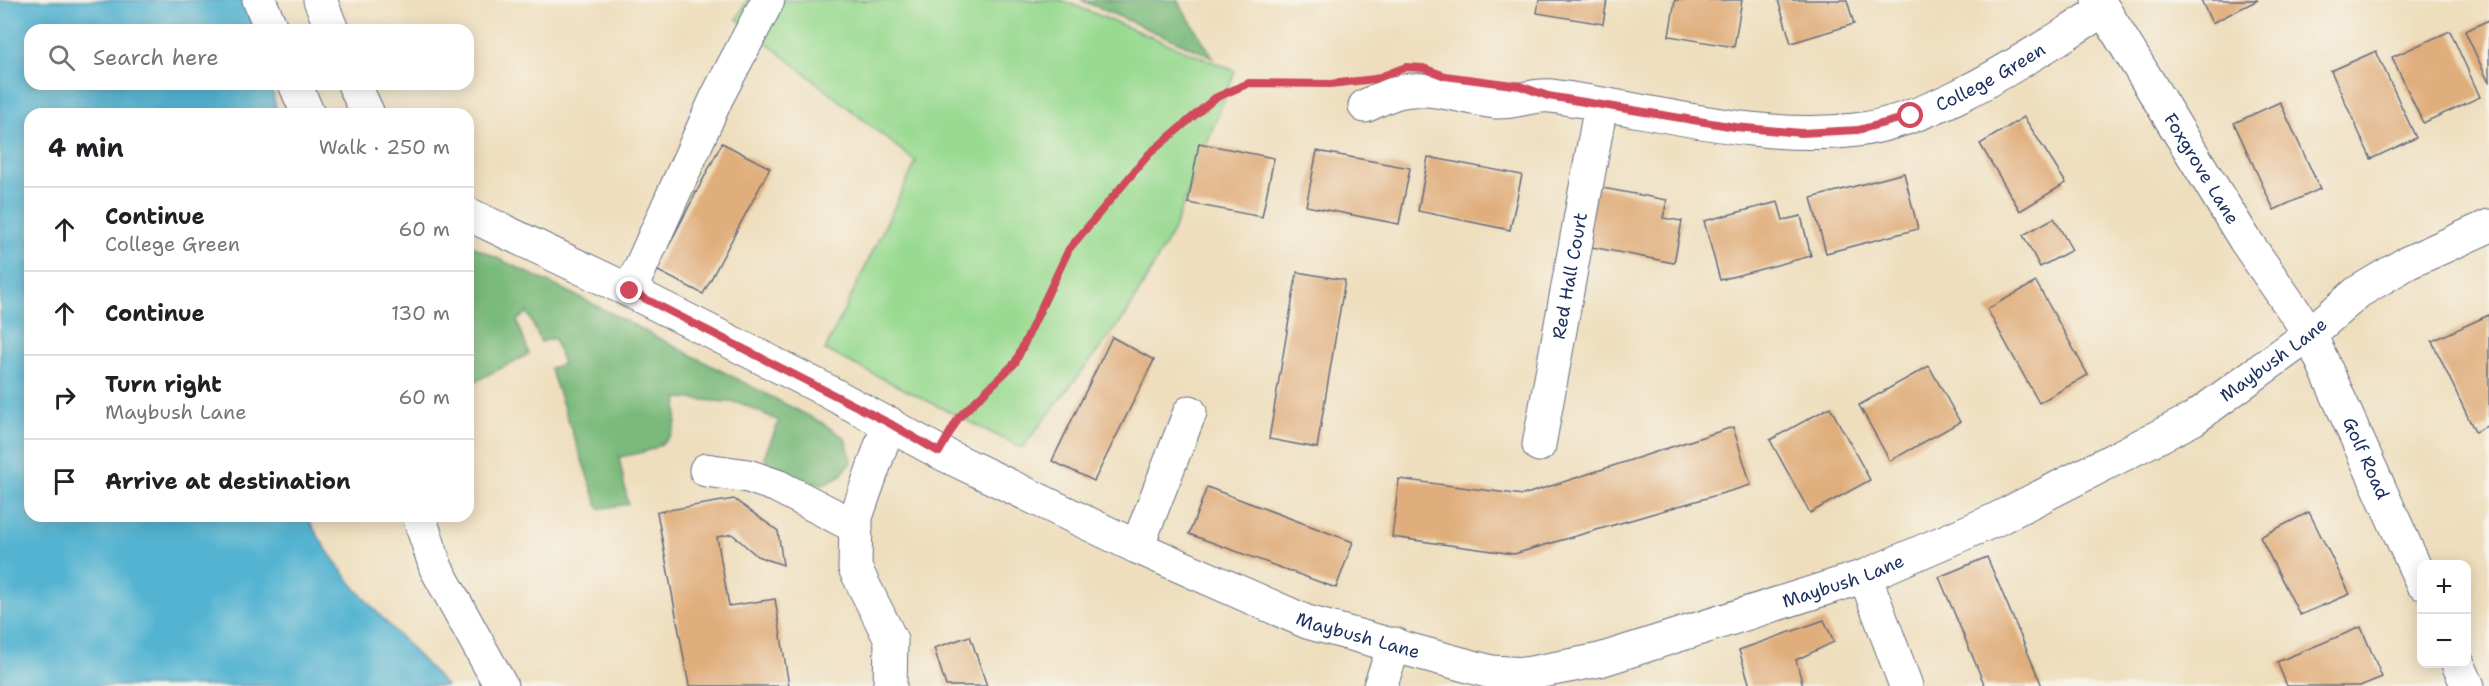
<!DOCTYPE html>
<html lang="en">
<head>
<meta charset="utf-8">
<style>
	body { margin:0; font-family:"Shantell Sans",sans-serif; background:#f2f2f2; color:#202124 }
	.controls { position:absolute; right:18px; bottom:18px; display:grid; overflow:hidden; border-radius:12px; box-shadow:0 3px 15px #0003 }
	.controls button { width:54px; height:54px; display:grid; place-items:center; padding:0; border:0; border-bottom:2px solid #e0e0e0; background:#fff; color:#202124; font:30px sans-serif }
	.stop { position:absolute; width:18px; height:18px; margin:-14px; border:4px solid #d1495b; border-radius:50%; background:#fff }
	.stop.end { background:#d1495b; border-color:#fff; box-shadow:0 2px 6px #0008 }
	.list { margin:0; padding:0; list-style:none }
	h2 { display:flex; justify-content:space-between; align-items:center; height:78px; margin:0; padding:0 24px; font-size:26px }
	h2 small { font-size:20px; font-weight:400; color:#757577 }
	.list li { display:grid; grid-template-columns:39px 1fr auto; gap:18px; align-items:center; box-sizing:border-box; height:84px; padding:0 24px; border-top:2px solid #e0e0e0 }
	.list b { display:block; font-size:22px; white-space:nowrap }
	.list p { margin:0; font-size:20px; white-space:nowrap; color:#757577 }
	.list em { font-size:20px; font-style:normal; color:#757577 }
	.icon { flex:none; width:33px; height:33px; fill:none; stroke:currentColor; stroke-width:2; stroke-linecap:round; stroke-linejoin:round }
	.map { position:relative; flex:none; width:2489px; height:686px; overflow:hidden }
	.search { position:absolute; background:#fff; box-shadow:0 3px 15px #0003; left:24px; top:24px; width:450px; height:66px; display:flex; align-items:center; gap:15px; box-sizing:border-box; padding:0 21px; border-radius:18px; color:#757577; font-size:22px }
	.panel { position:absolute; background:#fff; box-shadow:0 3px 15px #0003; left:24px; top:108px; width:450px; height:414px; border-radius:18px }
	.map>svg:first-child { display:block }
	.green { fill:#99da91; stroke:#5a8478; stroke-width:1.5 }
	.forest { fill:#7aba7b; stroke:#4a746c; stroke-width:1.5 }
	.water { fill:#53b3d1; stroke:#377198; stroke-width:1.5 }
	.building { fill:#e0ae7d }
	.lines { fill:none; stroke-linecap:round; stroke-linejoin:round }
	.minor-casing { stroke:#656c7f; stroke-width:35 }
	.path { stroke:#656c7f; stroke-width:4; stroke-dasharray:1.5 4.5; stroke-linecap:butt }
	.minor { stroke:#fff; stroke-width:33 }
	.route { stroke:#d1495b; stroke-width:8 }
	.labels { text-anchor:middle; stroke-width:4.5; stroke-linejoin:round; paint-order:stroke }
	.street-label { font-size:18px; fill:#1b2f5e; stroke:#f7f3e8 }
</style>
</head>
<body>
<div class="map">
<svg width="2489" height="686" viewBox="0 0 2489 686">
	<rect width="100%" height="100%" fill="#f7f3e8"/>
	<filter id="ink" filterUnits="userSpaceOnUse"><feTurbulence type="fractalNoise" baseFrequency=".0167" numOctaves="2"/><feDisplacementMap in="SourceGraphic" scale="12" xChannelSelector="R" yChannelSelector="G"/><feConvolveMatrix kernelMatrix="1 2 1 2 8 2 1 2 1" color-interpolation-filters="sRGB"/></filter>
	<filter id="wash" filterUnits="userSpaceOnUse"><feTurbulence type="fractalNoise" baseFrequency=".008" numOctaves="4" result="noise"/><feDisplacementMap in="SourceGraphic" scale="24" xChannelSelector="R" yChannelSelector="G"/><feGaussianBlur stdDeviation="1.35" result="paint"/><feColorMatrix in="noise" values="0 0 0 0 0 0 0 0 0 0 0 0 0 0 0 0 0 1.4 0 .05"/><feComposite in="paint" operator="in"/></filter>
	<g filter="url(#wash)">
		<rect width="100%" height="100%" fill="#eedebd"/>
		<path class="green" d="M747,0h314l174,71 -62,160 -47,84 -104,133 -197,-98 91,-188 -179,-143z"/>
		<g class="forest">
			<path d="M1081,0h96l36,57z"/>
			<path d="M468,244l115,55 239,124 23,15 7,23 -11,14 -16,9 -32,1 -19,-12 -10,-16 15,-36 -38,-18 -63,-5c-1,8 -1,17 -2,24 -7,28 -34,31 -57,35l9,47 -29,5 -49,-141 13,-4 -9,-26 -13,4 -14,-30 -10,9 12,33 -61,31z"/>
		</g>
		<path class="water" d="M0,0h245l12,30h-227v54h241l6,30h-247v402h277c32,65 91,116 139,170h-446z"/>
		<g id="blocks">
			<g class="building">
				<path d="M1539,0h68l-4,24 -66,-11z"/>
				<path d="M1675,0h67l-8,47 -65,-11z"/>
				<path d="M1778,0h69l7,24 -63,19z"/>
				<path d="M2201,0h57l-46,23z"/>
				<path d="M2489,20v63l-24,-52z"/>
				<path d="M2450,31l30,66 -57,26 -31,-66z"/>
				<path d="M2376,51l40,87 -45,21 -40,-88z"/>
				<path d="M2280,102l40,87 -46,21 -40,-87z"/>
				<path d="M2024,117l42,66 -46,28 -40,-67z"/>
				<path d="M722,143l48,25 -67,126 -47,-24z"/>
				<path d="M1199,143l75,15 -12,59 -74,-14z"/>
				<path d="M1317,151l93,17 -11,56 -93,-18z"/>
				<path d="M1428,157l94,18 -12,55 -92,-19z"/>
				<path d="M1904,173l14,56 -92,24 -15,-55z"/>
				<path d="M1592,186l75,14 -4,18 19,3 -8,42 -93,-18z"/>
				<path d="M1778,202l5,18 18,-4 10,40 -91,24 -16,-59z"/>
				<path d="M2054,218l18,32 -32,17 -17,-32z"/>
				<path d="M1297,272l48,8 -28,168 -48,-9z"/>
				<path d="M2036,282l52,93 -49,28 -52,-94z"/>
				<path d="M2489,315v110l-14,7 -43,-91z"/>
				<path d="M1112,337l42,23 -60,121 -42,-20z"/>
				<path d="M1929,366l31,56 -70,39 -31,-56z"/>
				<path d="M1830,407l40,73 -60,33 -40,-73z"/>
				<path d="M1733,427l18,58 -237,69 -122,-17 7,-58 124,16z"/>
				<path d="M1207,487l146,55 -17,46 -147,-54z"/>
				<path d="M734,499l44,32 5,34 -26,-9 -25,-22 -15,3 12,69 46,-7 14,87h-100l-32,-174z"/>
				<path d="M2309,512l41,82 -50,21 -40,-78z"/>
				<path d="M1987,557l55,129h-57l-46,-109z"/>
				<path d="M1824,620l10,22 -38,18 7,26h-53l-11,-36z"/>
				<path d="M2361,627l21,50 -22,9h-73l-10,-24z"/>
				<path d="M970,636l17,50h-41l-12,-38z"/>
			</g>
		</g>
	</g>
	<g filter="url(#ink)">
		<use href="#blocks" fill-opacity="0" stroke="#656c7f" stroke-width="1.5"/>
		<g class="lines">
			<defs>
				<g id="minor">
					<path d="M259,0l13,30"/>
					<path d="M320,0l12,30"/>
					<path id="s1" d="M2098,0l147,240 65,94 112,249"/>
					<path d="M295,84l13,30"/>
					<path d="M354,84l14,30"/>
					<path id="s2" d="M1365,106c11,-5 22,-11 33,-14 31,-8 68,7 99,10 18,1 36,-8 54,-6 101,13 203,46 305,34 83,-10 177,-77 248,-120"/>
					<path id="s3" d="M468,214l162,77 188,95 121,66 198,95 170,75 184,50 35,2 74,-14 265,-84 130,-56 198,-101 117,-85 48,-42 49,-29 82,-37"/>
					<path d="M630,291l87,-194 51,-97"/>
					<path d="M889,423l-33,94 -1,51 36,72 -1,46"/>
					<path id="s4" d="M1539,445l62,-340"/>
					<path d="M706,470l42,6 29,10 79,41"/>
					<path d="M419,516l17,52 65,118"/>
					<path d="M1137,547l53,-135"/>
					<path d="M1865,576l41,110"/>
					<path d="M2458,664l10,22"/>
					<path d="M1380,686l15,-42"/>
				</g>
			</defs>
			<use href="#minor" class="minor-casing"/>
			<path class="path" d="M957,420l58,-57 54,-114 80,-95 66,-56 34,-15 86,1"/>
			<use href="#minor" class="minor"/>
		</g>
	</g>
	<g class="lines" filter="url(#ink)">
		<path class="route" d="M630,291l259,132 50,29 20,-35 56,-54 54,-114 80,-95 66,-56 34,-15 81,1 45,-5 31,-12 17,1 22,8 75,10 28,10 187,31 66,6 57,-3 53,-14"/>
	</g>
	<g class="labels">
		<g class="street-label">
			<text dy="6" stroke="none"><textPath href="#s2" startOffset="644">College Green</textPath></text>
			<text dy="6" stroke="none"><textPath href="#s1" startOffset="198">Foxgrove Lane</textPath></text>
			<text dy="6" stroke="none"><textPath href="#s4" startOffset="172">Red Hall Court</textPath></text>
			<text dy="6" stroke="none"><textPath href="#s3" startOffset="1976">Maybush Lane</textPath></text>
			<text dy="6" stroke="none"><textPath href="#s1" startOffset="532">Golf Road</textPath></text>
			<text dy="6" stroke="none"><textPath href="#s3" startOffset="1490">Maybush Lane</textPath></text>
			<text dy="6" stroke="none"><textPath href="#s3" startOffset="986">Maybush Lane</textPath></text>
		</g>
	</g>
</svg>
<div class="controls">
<button>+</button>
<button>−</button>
</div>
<div class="stop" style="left:1911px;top:116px"></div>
<div class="stop end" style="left:630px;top:291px"></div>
<div class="search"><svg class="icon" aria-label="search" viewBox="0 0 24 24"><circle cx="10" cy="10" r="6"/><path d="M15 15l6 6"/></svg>Search here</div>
<section class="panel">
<h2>4 min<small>Walk · 250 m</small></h2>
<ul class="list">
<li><svg class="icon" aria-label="ahead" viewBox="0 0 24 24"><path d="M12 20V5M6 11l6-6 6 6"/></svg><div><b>Continue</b><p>College Green</p></div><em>60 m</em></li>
<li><svg class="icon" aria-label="ahead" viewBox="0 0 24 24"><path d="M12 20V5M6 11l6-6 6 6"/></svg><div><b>Continue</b></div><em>130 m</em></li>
<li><svg class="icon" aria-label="right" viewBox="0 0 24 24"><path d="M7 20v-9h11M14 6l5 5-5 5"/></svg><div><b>Turn right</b><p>Maybush Lane</p></div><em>60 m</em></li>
<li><svg class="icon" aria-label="arrive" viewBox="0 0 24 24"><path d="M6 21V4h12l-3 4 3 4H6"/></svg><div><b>Arrive at destination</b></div></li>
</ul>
</section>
</div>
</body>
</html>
